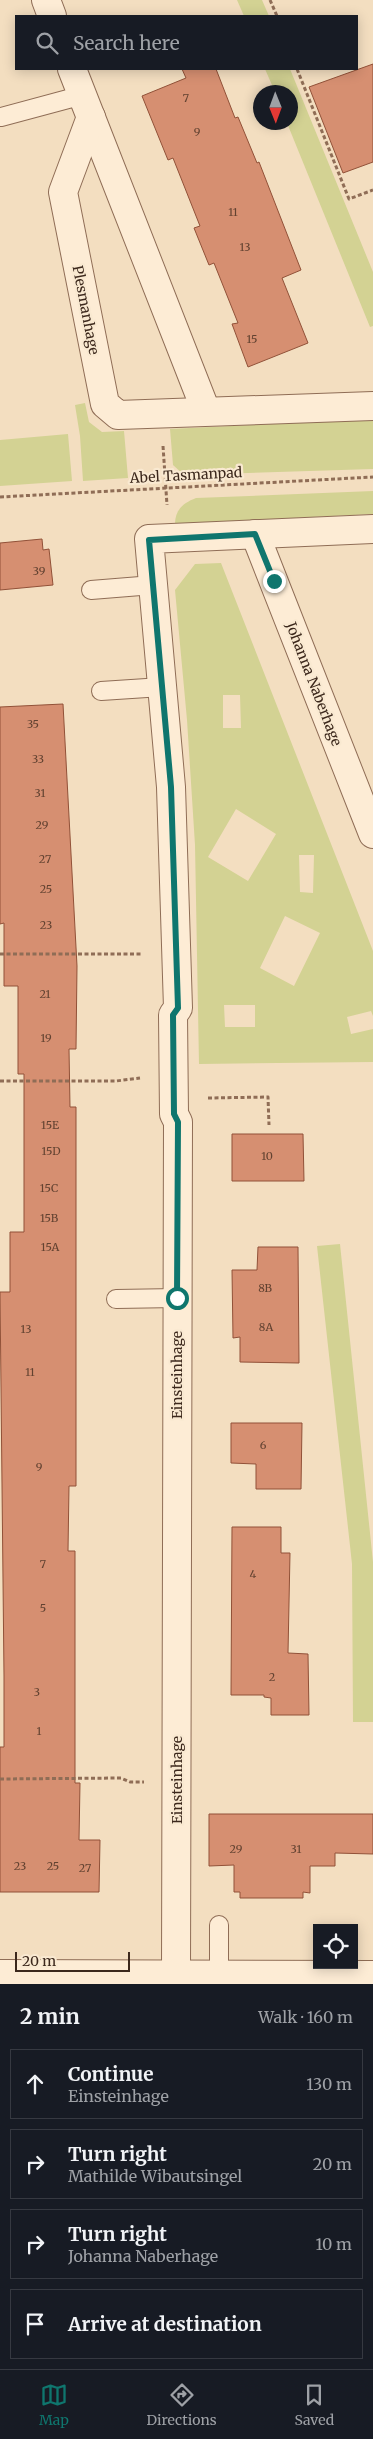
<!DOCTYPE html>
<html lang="en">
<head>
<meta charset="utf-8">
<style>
	body { margin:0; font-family:Merriweather,serif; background:#20242c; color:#f1f3f6 }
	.controls { position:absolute; right:15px; bottom:15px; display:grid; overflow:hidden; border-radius:0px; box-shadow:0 2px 12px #0003 }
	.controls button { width:45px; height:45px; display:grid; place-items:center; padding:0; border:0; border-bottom:1px solid #363941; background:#171b24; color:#f1f3f6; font:25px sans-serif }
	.compass { position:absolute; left:253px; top:85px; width:45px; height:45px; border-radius:50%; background:#171b24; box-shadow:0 2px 12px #0003; rotate:179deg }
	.scale { position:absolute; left:15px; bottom:12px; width:115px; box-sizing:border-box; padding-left:5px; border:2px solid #3c281c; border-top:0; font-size:14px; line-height:18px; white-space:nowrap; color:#3c281c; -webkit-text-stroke:4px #f9e9d1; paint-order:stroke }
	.stop { position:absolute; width:15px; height:15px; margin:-11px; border:4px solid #0f766e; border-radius:50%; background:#fff }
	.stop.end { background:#0f766e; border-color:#fff; box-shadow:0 1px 5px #0008 }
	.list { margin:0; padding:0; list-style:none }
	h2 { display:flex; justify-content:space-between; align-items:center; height:65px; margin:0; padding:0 20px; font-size:21px }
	h2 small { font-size:16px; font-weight:400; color:#9ea1a6 }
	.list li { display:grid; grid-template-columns:32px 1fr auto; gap:15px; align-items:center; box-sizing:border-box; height:70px; margin:0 10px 10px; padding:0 10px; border:1px solid #363941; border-radius:0px }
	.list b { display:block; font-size:19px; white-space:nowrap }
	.list p { margin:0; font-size:16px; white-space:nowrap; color:#9ea1a6 }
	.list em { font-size:16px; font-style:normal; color:#9ea1a6 }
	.icon { flex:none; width:28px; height:28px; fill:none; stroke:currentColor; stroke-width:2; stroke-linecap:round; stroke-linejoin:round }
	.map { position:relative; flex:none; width:373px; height:1984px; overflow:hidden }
	.search { position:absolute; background:#171b24; box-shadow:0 2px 12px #0003; left:15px; right:15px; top:15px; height:55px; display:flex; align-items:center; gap:12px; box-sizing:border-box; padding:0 18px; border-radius:0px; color:#9ea1a6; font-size:19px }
	.sheet { height:385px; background:#171b24 }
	nav { display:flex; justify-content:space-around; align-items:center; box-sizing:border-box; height:70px; border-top:1px solid #363941; background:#171b24; font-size:14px; color:#9ea1a6 }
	nav a { display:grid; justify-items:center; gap:2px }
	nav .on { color:#0f766e }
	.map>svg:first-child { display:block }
	.green { fill:#d3d293; fill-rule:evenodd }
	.building { fill:#d68f71; stroke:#915138 }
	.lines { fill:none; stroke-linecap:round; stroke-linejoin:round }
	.lane-casing { stroke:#8f6d56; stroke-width:20 }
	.street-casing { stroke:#8f6d56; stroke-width:30 }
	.path { stroke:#8f6d56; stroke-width:3; stroke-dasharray:4 2.5; stroke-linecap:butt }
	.lane { stroke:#fdecd5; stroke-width:18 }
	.street { stroke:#fdecd5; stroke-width:28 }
	.route { stroke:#0f766e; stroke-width:6 }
	.labels { text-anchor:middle; stroke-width:4.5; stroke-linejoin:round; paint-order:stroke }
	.number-label { font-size:11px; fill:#624231 }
	.street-label { font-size:14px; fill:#3c281c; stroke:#f9e9d1 }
</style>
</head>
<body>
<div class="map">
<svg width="373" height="1984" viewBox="0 0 373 1984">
	<rect width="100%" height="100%" fill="#f3dec0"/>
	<g class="green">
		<path d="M237,0h25l7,16h-25z"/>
		<path d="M265,69h25l83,203v54l-3,1 -83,-204 3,-1v-30h-15z"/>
		<path d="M85,403l4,19 13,10 22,-1 4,47 -45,3 -3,-45 -5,-31z"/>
		<path d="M373,419v50l-189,6 -11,-10 -3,-36z"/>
		<path d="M68,434l4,47 -72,5v-46z"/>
		<path d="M373,491v23l-198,10c0,-14 8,-21 21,-26z"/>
		<path d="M221,563l152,388v65l-2,-5 -24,6 4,17 22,-5v33l-174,2 -4,-219 -8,-125 -12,-130 20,-26zM223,695h17l1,33h-18zM236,809l40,25 -28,47 -40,-24zM299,855h15l-1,38 -13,-1zM285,916l35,17 -26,53 -34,-18zM224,1005h31v22h-30z"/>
		<path d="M340,1244l33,318v160h-20l-1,-158 -35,-318z"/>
	</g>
	<g class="building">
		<path d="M373,64v98l-30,11 -34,-86z"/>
		<path d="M182,69h34l19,49 3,-1 19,46 2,-1 42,108 -19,8 26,65 -60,24 -16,-43 6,-1 -24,-60 -5,2 -15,-37 6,-2 -27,-68 -5,2 -26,-64 44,-18z"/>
		<path d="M42,539l1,11 6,-1 4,36 -53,5v-47z"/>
		<path d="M63,704l14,262 -1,83h-7l1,58h6v379h-7l-1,65h7v232h5l-1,57h21l-1,52h-99v-145h4v-71l-4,-384h10v-60h14v-158h-6v-88h-14v-63l-4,1v-217z"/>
		<path d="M232,1134h71l1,47h-72z"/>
		<path d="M258,1247h40l1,116 -59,-1v-25l-7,1 -1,-68h25z"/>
		<path d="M231,1423h71l-1,66h-45v-25l-25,-1z"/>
		<path d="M232,1527h49v26h9l-2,100 20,1 1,61h-38v-17l-7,-1v-2h-33z"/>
		<path d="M209,1814h164v40l-38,-1v13h-25v27l-7,-1v6h-63v-6h-6v-27l-25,1z"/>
	</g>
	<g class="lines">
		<defs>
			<g id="lane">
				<path d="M1,117l82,-22"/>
				<path d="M91,590l62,-5"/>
				<path d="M101,691l61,-4"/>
				<path d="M116,1299l61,-1"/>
				<path d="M219,1984v-59"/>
			</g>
			<g id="street">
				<path d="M46,0l6,16"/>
				<path d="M72,69l134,342"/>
				<path d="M91,117l-28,75 42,212 13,11 255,-9"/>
				<path d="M255,534l118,300"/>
				<path d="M0,1974l373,1"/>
				<path d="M176,1974l2,-852 -4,-8 -1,-99 5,-7 -7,-221 -22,-248 224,-10"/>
			</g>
		</defs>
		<use href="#lane" class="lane-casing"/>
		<use href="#street" class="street-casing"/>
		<g class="path">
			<path d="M270,0l7,16"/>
			<path d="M297,69l52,130 24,-9"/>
			<path d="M163,446l4,59"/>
			<path d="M0,497l373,-20"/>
			<path d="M0,954h142"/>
			<path d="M0,1081h116l24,-3"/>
			<path d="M208,1098l60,-1 1,28"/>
			<path d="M0,1779l121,-1 9,4h14"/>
		</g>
		<use href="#lane" class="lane"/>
		<use href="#street" class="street"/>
	</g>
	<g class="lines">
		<path class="route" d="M177,1298l1,-176 -4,-8 -1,-99 5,-7 -7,-221 -22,-247 106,-6 19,47"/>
	</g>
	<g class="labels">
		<g class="number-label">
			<text x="186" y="102">7</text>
			<text x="197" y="136">9</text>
			<text x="233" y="216">11</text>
			<text x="245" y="251">13</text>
			<text x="252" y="343">15</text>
			<text x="39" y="575">39</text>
			<text x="33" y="728">35</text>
			<text x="38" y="763">33</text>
			<text x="40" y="797">31</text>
			<text x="42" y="829">29</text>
			<text x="45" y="863">27</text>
			<text x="46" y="893">25</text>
			<text x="46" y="929">23</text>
			<text x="45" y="998">21</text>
			<text x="46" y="1042">19</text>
			<text x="50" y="1129">15E</text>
			<text x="51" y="1155">15D</text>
			<text x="267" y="1160">10</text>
			<text x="49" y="1192">15C</text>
			<text x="49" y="1222">15B</text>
			<text x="50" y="1251">15A</text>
			<text x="265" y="1292">8B</text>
			<text x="266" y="1331">8A</text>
			<text x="26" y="1333">13</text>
			<text x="30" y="1376">11</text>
			<text x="263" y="1449">6</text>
			<text x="39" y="1471">9</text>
			<text x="43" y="1568">7</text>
			<text x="253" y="1578">4</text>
			<text x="43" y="1612">5</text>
			<text x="272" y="1681">2</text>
			<text x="37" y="1696">3</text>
			<text x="39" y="1735">1</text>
			<text x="236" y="1853">29</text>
			<text x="296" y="1853">31</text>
			<text x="20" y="1870">23</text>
			<text x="53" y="1870">25</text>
			<text x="85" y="1872">27</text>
		</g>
		<g class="street-label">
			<text transform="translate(86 310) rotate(79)" y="5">Plesmanhage</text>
			<text transform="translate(186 475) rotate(-3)" y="5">Abel Tasmanpad</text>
			<text transform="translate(314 684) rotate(69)" y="5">Johanna Naberhage</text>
			<text transform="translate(177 1375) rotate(-90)" y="5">Einsteinhage</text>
			<text transform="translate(177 1780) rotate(-90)" y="5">Einsteinhage</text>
		</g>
	</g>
</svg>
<div class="controls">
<button><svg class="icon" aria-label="locate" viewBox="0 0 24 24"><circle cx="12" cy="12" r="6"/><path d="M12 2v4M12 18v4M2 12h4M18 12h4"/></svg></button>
</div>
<svg class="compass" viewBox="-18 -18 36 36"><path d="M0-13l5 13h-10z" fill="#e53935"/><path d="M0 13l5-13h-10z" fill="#9ea1a6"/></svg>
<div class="scale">20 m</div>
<div class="stop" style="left:177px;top:1298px"></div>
<div class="stop end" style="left:274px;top:581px"></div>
<div class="search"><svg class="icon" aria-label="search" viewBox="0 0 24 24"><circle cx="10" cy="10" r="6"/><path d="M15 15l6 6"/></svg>Search here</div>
</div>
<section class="sheet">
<h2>2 min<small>Walk · 160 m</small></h2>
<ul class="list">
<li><svg class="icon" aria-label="ahead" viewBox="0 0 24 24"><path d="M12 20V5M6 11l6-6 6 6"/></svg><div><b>Continue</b><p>Einsteinhage</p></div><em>130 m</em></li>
<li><svg class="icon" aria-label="right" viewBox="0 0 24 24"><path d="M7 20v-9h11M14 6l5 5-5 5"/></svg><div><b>Turn right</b><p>Mathilde Wibautsingel</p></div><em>20 m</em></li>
<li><svg class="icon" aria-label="right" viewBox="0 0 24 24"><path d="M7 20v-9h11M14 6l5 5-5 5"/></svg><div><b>Turn right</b><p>Johanna Naberhage</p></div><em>10 m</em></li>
<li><svg class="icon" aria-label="arrive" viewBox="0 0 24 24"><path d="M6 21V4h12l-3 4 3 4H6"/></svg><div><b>Arrive at destination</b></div></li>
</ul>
</section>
<nav>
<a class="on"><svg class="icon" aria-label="map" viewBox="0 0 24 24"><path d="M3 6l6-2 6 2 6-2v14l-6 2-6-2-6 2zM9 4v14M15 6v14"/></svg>Map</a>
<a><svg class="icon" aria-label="directions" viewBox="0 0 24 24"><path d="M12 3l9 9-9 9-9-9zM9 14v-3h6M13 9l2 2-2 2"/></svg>Directions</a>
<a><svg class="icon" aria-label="saved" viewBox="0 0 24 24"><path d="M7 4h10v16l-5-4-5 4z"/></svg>Saved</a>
</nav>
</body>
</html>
